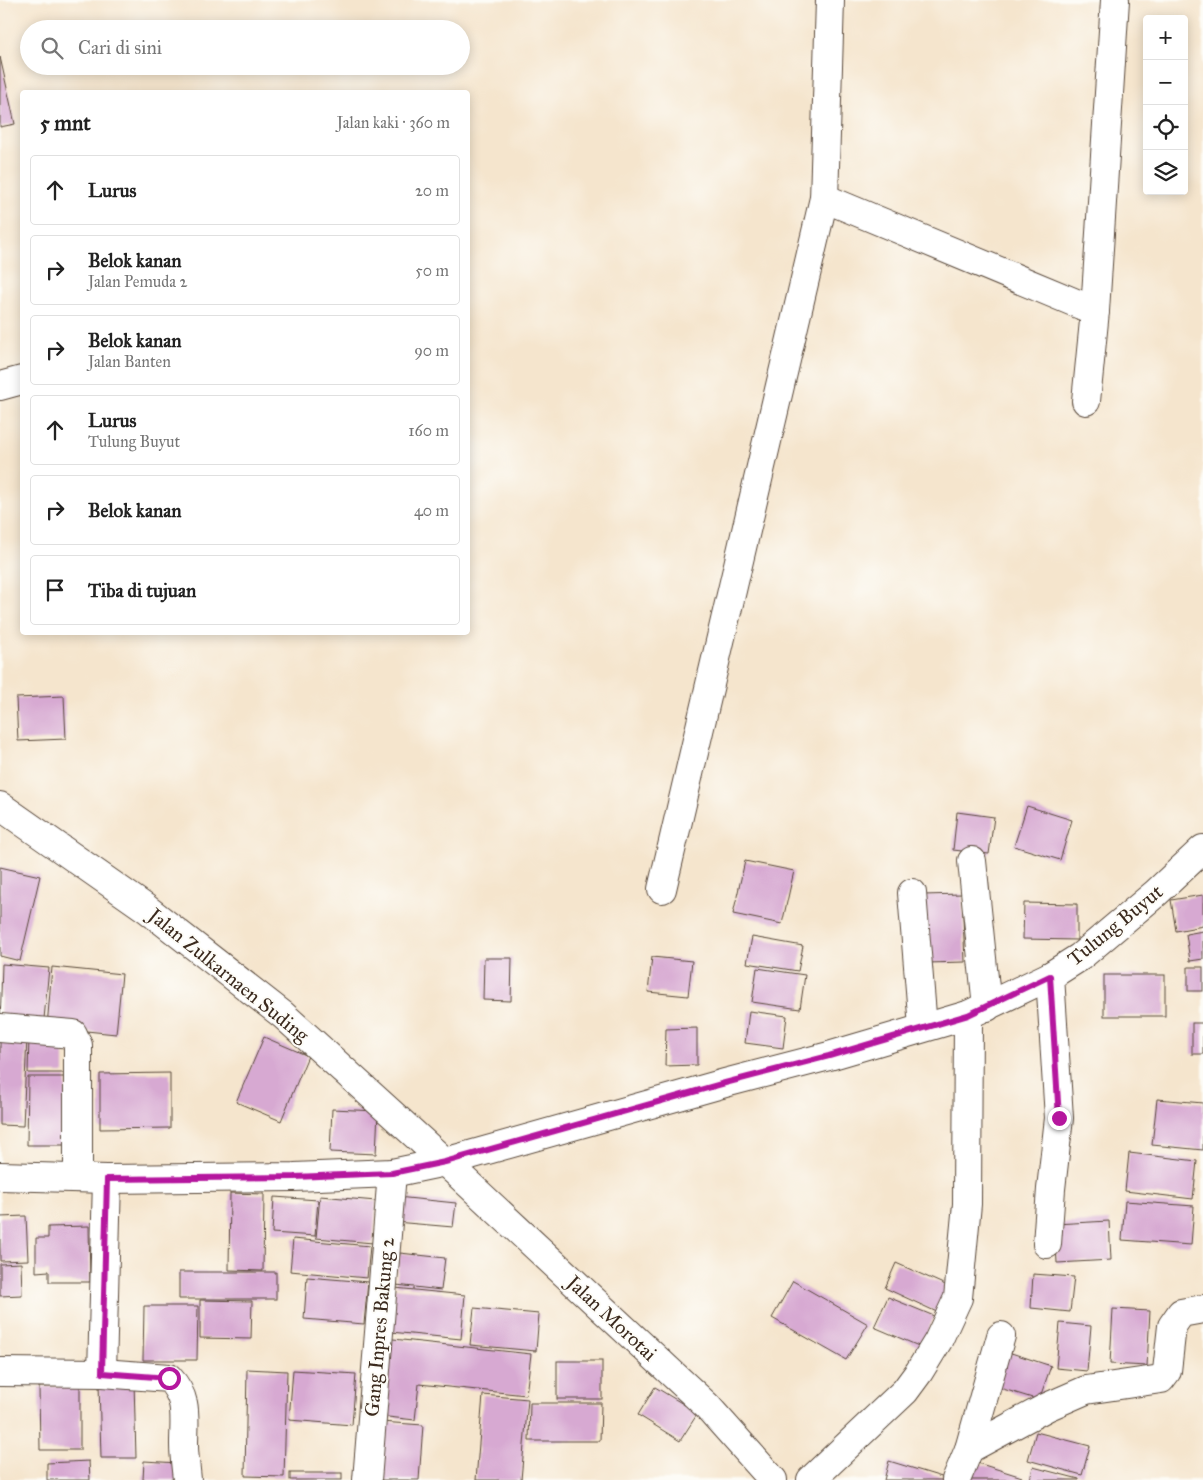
<!DOCTYPE html>
<html lang="id">
<head>
<meta charset="utf-8">
<style>
	body { margin:0; font-family:"IM FELL Great Primer",serif; background:#f6f6f6; color:#222 }
	.controls { position:absolute; right:15px; top:15px; display:grid; overflow:hidden; border-radius:5px; box-shadow:0 2px 12px #0003 }
	.controls button { width:45px; height:45px; display:grid; place-items:center; padding:0; border:0; border-bottom:1px solid #e0e0e0; background:#fff; color:#222; font:25px sans-serif }
	.stop { position:absolute; width:15px; height:15px; margin:-11px; border:4px solid #b5179e; border-radius:50%; background:#fff }
	.stop.end { background:#b5179e; border-color:#fff; box-shadow:0 1px 5px #0008 }
	.list { margin:0; padding:0; list-style:none }
	h2 { display:flex; justify-content:space-between; align-items:center; height:65px; margin:0; padding:0 20px; font-size:21px }
	h2 small { font-size:16px; font-weight:400; color:#767676 }
	.list li { display:grid; grid-template-columns:32px 1fr auto; gap:15px; align-items:center; box-sizing:border-box; height:70px; margin:0 10px 10px; padding:0 10px; border:1px solid #e0e0e0; border-radius:5px }
	.list b { display:block; font-size:19px; white-space:nowrap }
	.list p { margin:0; font-size:16px; white-space:nowrap; color:#767676 }
	.list em { font-size:16px; font-style:normal; color:#767676 }
	.icon { flex:none; width:28px; height:28px; fill:none; stroke:currentColor; stroke-width:2; stroke-linecap:round; stroke-linejoin:round }
	.map { position:relative; flex:none; width:1203px; height:1480px; overflow:hidden }
	.search { position:absolute; background:#fff; box-shadow:0 2px 12px #0003; left:20px; top:20px; width:450px; height:55px; display:flex; align-items:center; gap:12px; box-sizing:border-box; padding:0 18px; border-radius:28px; color:#767676; font-size:19px }
	.panel { position:absolute; background:#fff; box-shadow:0 2px 12px #0003; left:20px; top:90px; width:450px; height:545px; border-radius:5px }
	.map>svg:first-child { display:block }
	.building { fill:#d7a9d2 }
	.lines { fill:none; stroke-linecap:round; stroke-linejoin:round }
	.minor-casing { stroke:#574638; stroke-width:30 }
	.minor { stroke:#fff; stroke-width:28 }
	.route { stroke:#b5179e; stroke-width:6 }
	.labels { text-anchor:middle; stroke-width:4; stroke-linejoin:round; paint-order:stroke }
	.street-label { font-size:20px; fill:#3b2a1e; stroke:#fdfcf7 }
</style>
</head>
<body>
<div class="map">
<svg width="1203" height="1480" viewBox="0 0 1203 1480">
	<rect width="100%" height="100%" fill="#fdfcf7"/>
	<filter id="ink" filterUnits="userSpaceOnUse"><feTurbulence type="fractalNoise" baseFrequency=".02" numOctaves="2"/><feDisplacementMap in="SourceGraphic" scale="10" xChannelSelector="R" yChannelSelector="G"/><feConvolveMatrix kernelMatrix="1 2 1 2 8 2 1 2 1" color-interpolation-filters="sRGB"/></filter>
	<filter id="wash" filterUnits="userSpaceOnUse"><feTurbulence type="fractalNoise" baseFrequency=".0096" numOctaves="4" result="noise"/><feDisplacementMap in="SourceGraphic" scale="20" xChannelSelector="R" yChannelSelector="G"/><feGaussianBlur stdDeviation="1.12" result="paint"/><feColorMatrix in="noise" values="0 0 0 0 0 0 0 0 0 0 0 0 0 0 0 0 0 1.4 0 .05"/><feComposite in="paint" operator="in"/></filter>
	<g filter="url(#wash)">
		<rect width="100%" height="100%" fill="#f5e5cd"/>
		<g id="blocks">
			<g class="building">
				<path d="M0,57l15,67 -15,3z"/>
				<path d="M64,696l2,43 -48,2 -2,-43z"/>
				<path d="M1027,806l45,14 -12,40 -46,-14z"/>
				<path d="M957,812l37,5 -5,37 -36,-4z"/>
				<path d="M745,861l49,10 -12,53 -49,-10z"/>
				<path d="M0,867l40,9 -20,85 -20,-5z"/>
				<path d="M962,894l3,68 -38,1 -4,-68z"/>
				<path d="M1203,895v31l-27,5 -5,-31z"/>
				<path d="M1024,903l53,1v36l-54,-1z"/>
				<path d="M1203,931v28l-13,2 -4,-27z"/>
				<path d="M752,937l51,9 -5,25 -51,-8z"/>
				<path d="M652,957l40,4 -4,35 -40,-4z"/>
				<path d="M484,958h28l-1,43 -28,-1z"/>
				<path d="M2,964l47,4 -6,61 -43,-4z"/>
				<path d="M52,967l70,7 -6,60 -69,-7z"/>
				<rect x="1188" y="967" width="15" height="24"/>
				<path d="M757,968l48,7 -5,34 -48,-7z"/>
				<rect x="1104" y="975" width="61" height="41"/>
				<path d="M749,1011l38,5 -4,32 -38,-5z"/>
				<rect x="1192" y="1023" width="11" height="31"/>
				<path d="M697,1028v37l-32,1 1,-37z"/>
				<path d="M0,1036l27,1 -4,89 -23,-1z"/>
				<path d="M29,1036l35,1v36h-36z"/>
				<path d="M264,1037l44,19 -27,65 -45,-19z"/>
				<path d="M170,1073v55l-70,1v-55z"/>
				<path d="M28,1077h38l-1,68h-38z"/>
				<path d="M1157,1099l46,4v47l-51,-5z"/>
				<path d="M332,1109l46,2 -2,43 -46,-2z"/>
				<path d="M1129,1153l68,8 -4,38 -68,-8z"/>
				<path d="M230,1193l34,1 -1,77 -34,-1z"/>
				<path d="M320,1196l56,5 -3,42 -57,-5z"/>
				<path d="M274,1197l44,3 -3,36 -43,-3z"/>
				<path d="M397,1197l59,6 -3,24 -58,-5z"/>
				<path d="M1125,1201l69,5 -3,39 -69,-5z"/>
				<path d="M26,1216l2,44 -28,1v-44z"/>
				<path d="M1109,1221l2,39 -54,3 -2,-39z"/>
				<path d="M89,1226l1,56h-41v-11l-13,1v-34h12v-11z"/>
				<path d="M293,1239l77,7 -3,32 -77,-7z"/>
				<path d="M400,1253l45,5 -4,32 -45,-5z"/>
				<path d="M21,1263l1,32 -22,1v-32z"/>
				<path d="M896,1263l54,24 -11,26 -54,-25z"/>
				<rect x="179" y="1272" width="97" height="27"/>
				<path d="M1033,1274l41,3 -4,35 -39,-4z"/>
				<path d="M307,1277l61,5 -4,42 -60,-5z"/>
				<path d="M793,1281l75,43 -22,36 -74,-42z"/>
				<path d="M395,1288l70,7 -4,44 -70,-7z"/>
				<path d="M888,1297l46,19 -13,31 -47,-20z"/>
				<path d="M200,1300l52,1 -1,38 -51,-1z"/>
				<path d="M144,1306h54l-1,54h-54z"/>
				<path d="M474,1308l65,6 -3,37 -66,-6z"/>
				<path d="M1113,1309l37,2 -3,55 -37,-2z"/>
				<path d="M1060,1323l31,3 -4,45 -31,-3z"/>
				<path d="M384,1338l147,16 -5,41 -107,-11 -4,36 -36,-4z"/>
				<path d="M1002,1350l49,16 -12,34 -49,-15z"/>
				<rect x="557" y="1361" width="45" height="38"/>
				<path d="M247,1369l40,2 -3,106 -39,-1z"/>
				<path d="M293,1370l63,4 -4,51 -63,-5z"/>
				<path d="M134,1382l2,76h-35l-2,-75z"/>
				<path d="M80,1386v64h-40l-1,-63z"/>
				<path d="M655,1387l43,26 -18,28 -42,-26z"/>
				<path d="M483,1395l45,4 -7,81h-45z"/>
				<path d="M530,1403h71l-1,38h-71z"/>
				<path d="M381,1422l42,3 -4,55h-43z"/>
				<path d="M1036,1432l54,14 -8,29 -54,-15z"/>
				<path d="M968,1460l54,17 -1,3h-60z"/>
				<path d="M89,1461l1,19h-43v-17z"/>
				<path d="M144,1461l35,2v17h-36z"/>
				<path d="M889,1461l56,17 -1,2h-60z"/>
				<path d="M1033,1467l46,12v1h-49z"/>
				<rect x="290" y="1473" width="52" height="7"/>
			</g>
		</g>
	</g>
	<g filter="url(#ink)">
		<use href="#blocks" fill-opacity="0" stroke="#574638" stroke-width="1"/>
		<g class="lines">
			<defs>
				<g id="minor">
					<path d="M824,200l6,-200"/>
					<path d="M0,386l22,-6"/>
					<path d="M1086,401l9,-90 20,-311"/>
					<path d="M0,806l147,103 136,106 162,147 262,244 66,74"/>
					<path d="M972,861l15,146"/>
					<path d="M662,889l162,-691 271,113"/>
					<path d="M912,893l11,134"/>
					<path d="M0,1028l73,6 5,11v133"/>
					<path d="M0,1176l107,3 187,-2 98,-4 53,-11 280,-79 104,-27 139,-41 82,-39 30,-19 76,-64 47,-44"/>
					<path d="M1047,1244l4,-55 8,-71 -9,-142"/>
					<path d="M0,1372l102,1 67,5c20,21 15,40 15,67 0,11 2,23 3,35"/>
					<path d="M102,1373l5,-194"/>
					<path d="M969,1449l78,-42 39,-17 75,-11 6,-8 5,-45 9,-13 22,-4"/>
					<path d="M367,1480l25,-307"/>
					<path d="M811,1480l94,-89 14,-19 19,-31 20,-43 9,-94 1,-189"/>
					<path d="M956,1480l13,-31 32,-113"/>
				</g>
			</defs>
			<use href="#minor" class="minor-casing"/>
			<use href="#minor" class="minor"/>
		</g>
	</g>
	<g class="lines" filter="url(#ink)">
		<path class="route" d="M169,1378l-67,-5 5,-194 187,-2 98,-4 53,-11 280,-79 104,-27 139,-41 82,-39 9,142"/>
	</g>
	<g class="labels">
		<g class="street-label">
			<text transform="translate(1115 925) rotate(-39)" y="7">Tulung Buyut</text>
			<text transform="translate(229 975) rotate(39)" y="7">Jalan Zulkarnaen Suding</text>
			<text transform="translate(612 1318) rotate(43)" y="7">Jalan Morotai</text>
			<text transform="translate(379 1327) rotate(-85)" y="7">Gang Inpres Bakung 2</text>
		</g>
	</g>
</svg>
<div class="controls">
<button>+</button>
<button>−</button>
<button><svg class="icon" aria-label="locate" viewBox="0 0 24 24"><circle cx="12" cy="12" r="6"/><path d="M12 2v4M12 18v4M2 12h4M18 12h4"/></svg></button>
<button><svg class="icon" aria-label="layers" viewBox="0 0 24 24"><path d="M12 4l9 5-9 5-9-5zM3 14l9 5 9-5"/></svg></button>
</div>
<div class="stop" style="left:169px;top:1378px"></div>
<div class="stop end" style="left:1059px;top:1118px"></div>
<div class="search"><svg class="icon" aria-label="search" viewBox="0 0 24 24"><circle cx="10" cy="10" r="6"/><path d="M15 15l6 6"/></svg>Cari di sini</div>
<section class="panel">
<h2>5 mnt<small>Jalan kaki · 360 m</small></h2>
<ul class="list">
<li><svg class="icon" aria-label="ahead" viewBox="0 0 24 24"><path d="M12 20V5M6 11l6-6 6 6"/></svg><div><b>Lurus</b></div><em>20 m</em></li>
<li><svg class="icon" aria-label="right" viewBox="0 0 24 24"><path d="M7 20v-9h11M14 6l5 5-5 5"/></svg><div><b>Belok kanan</b><p>Jalan Pemuda 2</p></div><em>50 m</em></li>
<li><svg class="icon" aria-label="right" viewBox="0 0 24 24"><path d="M7 20v-9h11M14 6l5 5-5 5"/></svg><div><b>Belok kanan</b><p>Jalan Banten</p></div><em>90 m</em></li>
<li><svg class="icon" aria-label="ahead" viewBox="0 0 24 24"><path d="M12 20V5M6 11l6-6 6 6"/></svg><div><b>Lurus</b><p>Tulung Buyut</p></div><em>160 m</em></li>
<li><svg class="icon" aria-label="right" viewBox="0 0 24 24"><path d="M7 20v-9h11M14 6l5 5-5 5"/></svg><div><b>Belok kanan</b></div><em>40 m</em></li>
<li><svg class="icon" aria-label="arrive" viewBox="0 0 24 24"><path d="M6 21V4h12l-3 4 3 4H6"/></svg><div><b>Tiba di tujuan</b></div></li>
</ul>
</section>
</div>
</body>
</html>
